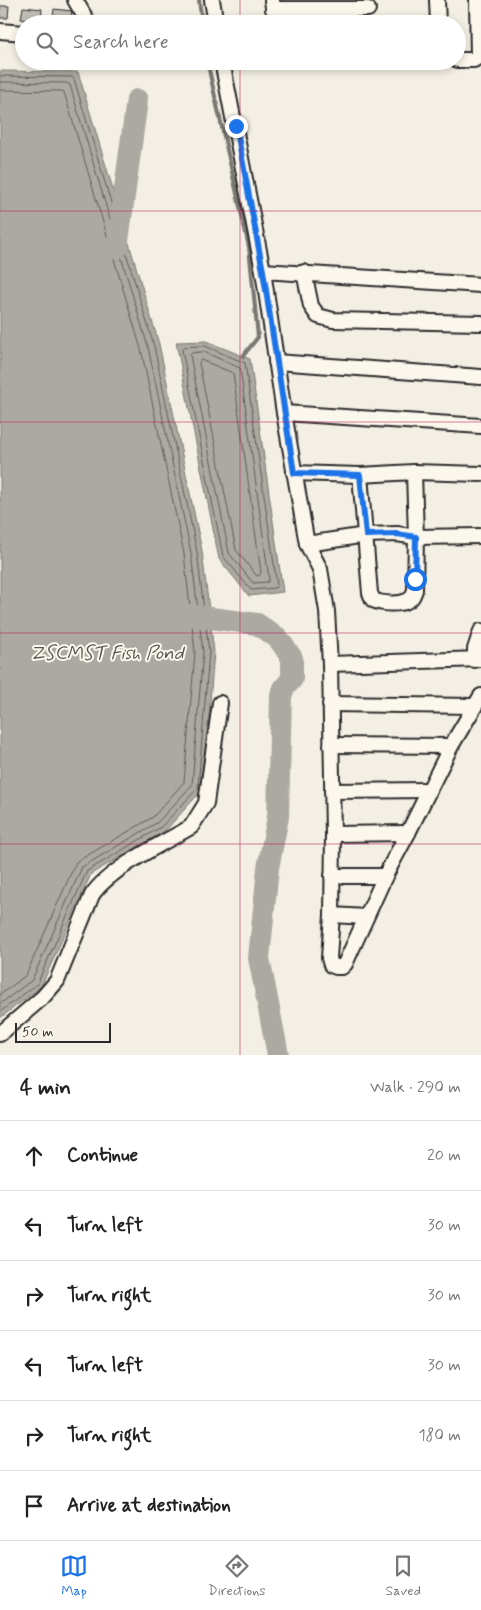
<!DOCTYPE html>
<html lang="en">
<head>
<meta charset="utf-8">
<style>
	body { margin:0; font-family:Mynerve,sans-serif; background:#f6f6f6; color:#222 }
	.scale { position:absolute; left:15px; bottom:12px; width:96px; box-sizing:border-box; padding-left:5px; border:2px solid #2b2b2b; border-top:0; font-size:14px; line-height:18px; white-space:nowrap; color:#2b2b2b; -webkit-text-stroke:4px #fbf7ec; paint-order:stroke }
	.stop { position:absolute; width:15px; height:15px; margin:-11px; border:4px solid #1a73e8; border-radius:50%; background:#fff }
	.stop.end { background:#1a73e8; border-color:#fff; box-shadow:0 1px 5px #0008 }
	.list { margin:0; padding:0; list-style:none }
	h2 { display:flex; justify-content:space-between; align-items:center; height:65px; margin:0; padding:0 20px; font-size:21px }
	h2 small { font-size:16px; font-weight:400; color:#767676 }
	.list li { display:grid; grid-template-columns:32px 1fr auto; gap:15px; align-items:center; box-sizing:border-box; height:70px; padding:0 20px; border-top:1px solid #e0e0e0 }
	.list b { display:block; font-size:19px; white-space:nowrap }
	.list em { font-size:16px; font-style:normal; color:#767676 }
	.icon { flex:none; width:28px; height:28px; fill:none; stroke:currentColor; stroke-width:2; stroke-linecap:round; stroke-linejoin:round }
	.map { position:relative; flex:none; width:481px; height:1055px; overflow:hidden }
	.search { position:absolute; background:#fff; box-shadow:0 2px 8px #0003; left:15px; right:15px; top:15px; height:55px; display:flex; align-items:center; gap:12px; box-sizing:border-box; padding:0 18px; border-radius:28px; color:#767676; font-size:19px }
	.sheet { height:485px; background:#fff }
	nav { display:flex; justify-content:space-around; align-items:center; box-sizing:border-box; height:70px; border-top:1px solid #e0e0e0; background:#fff; font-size:14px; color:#767676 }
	nav a { display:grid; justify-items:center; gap:2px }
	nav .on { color:#1a73e8 }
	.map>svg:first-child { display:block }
	.water { fill:#aca9a2; stroke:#787772 }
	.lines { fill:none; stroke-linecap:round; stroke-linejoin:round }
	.shore { stroke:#5f5d5b; stroke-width:1 }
	.stream { stroke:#787772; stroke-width:4 }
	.river { stroke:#aca9a2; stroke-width:22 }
	.building { fill:#c0beb6; stroke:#2b2b2b }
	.street-casing { stroke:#2b2b2b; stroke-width:18 }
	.street { stroke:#fbf7ec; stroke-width:14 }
	.route { stroke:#1a73e8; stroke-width:6 }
	.grid { fill:none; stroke:#c2185b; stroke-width:1; stroke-opacity:0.55 }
	.labels { text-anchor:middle; stroke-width:4; stroke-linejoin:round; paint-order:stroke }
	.water-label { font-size:19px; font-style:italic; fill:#585755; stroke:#fbf7ec }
</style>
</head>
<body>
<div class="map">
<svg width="481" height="1055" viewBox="0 0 481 1055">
	<rect width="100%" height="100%" fill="#f3efe4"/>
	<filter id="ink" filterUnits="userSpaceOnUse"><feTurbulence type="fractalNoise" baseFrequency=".02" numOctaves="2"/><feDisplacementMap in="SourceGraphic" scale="10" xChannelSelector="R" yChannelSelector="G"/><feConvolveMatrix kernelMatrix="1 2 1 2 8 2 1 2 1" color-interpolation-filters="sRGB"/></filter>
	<g filter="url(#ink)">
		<g class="water">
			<path d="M0,71l78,1 81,272 43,207 12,101 -11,137 -38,42 -74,43 -50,113 -41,31z"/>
			<path d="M206,341l44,18 33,233 -34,4 -30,-37 -43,-217z"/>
		</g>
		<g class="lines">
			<g class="shore">
				<path d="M0,76l72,1 2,2 80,267 43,206 12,100 -11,136 -37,39 -74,44 -50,113 -37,28"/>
				<path d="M0,82l67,1 3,2 78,262 43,206 12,99 -11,133 -34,37 -76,45 -50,113 -32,24"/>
				<path d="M0,90l62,1 2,1 77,257 43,205 11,98 -11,130 -31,35 -77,45 -50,113 -26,20"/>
				<path d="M205,346l40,17 32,222 -2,3 -24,2 -28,-34 -41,-206 2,-3z"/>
				<path d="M204,352l36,16 29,211 -1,3 -15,1 -24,-30 -39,-198 2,-2z"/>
				<path d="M201,360l32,13 28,200 -2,3 -3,-1 -20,-25 -37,-187z"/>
			</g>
			<g class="stream">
				<path d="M199,0l3,24"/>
				<path d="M207,61l42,186 9,90 -15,19"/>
			</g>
			<g class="river">
				<path d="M117,248l20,-148"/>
				<path d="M180,614l77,10 21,14 14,20v21l-8,9 -3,8 -3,121 -10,51 -9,90 19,97"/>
			</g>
		</g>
		<g class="building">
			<path d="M0,6h9l-1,12h-8z"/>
			<path d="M23,7l19,2 -1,13 -20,-3z"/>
			<path d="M54,9l18,2 -2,13 -18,-2z"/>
		</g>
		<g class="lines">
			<defs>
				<g id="street">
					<path d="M75,0l14,24"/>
					<path d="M212,0l4,24"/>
					<path d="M437,0l1,24"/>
					<path d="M272,1l4,23"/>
					<path d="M273,9h95"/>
					<path d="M0,31l24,2"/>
					<path d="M457,60h17l4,-3 -1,-57"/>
					<path d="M222,61l41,210 21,142 23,131 13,25 7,42 3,53 3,170 -1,81 -3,43 2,7 5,2h6l3,-3 40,-88 23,-43 43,-87 30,-50"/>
					<path d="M263,271l218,14"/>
					<path d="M304,272l7,34 7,10 15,4 148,3"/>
					<path d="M276,362l205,15"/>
					<path d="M284,413l197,13"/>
					<path d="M294,473l66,2 54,-3 67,2"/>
					<path d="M360,475l10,118 3,7c9,4 25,5 34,1 5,-2 6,-6 8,-11l1,-53 -2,-65"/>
					<path d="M307,544l59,-9 31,-1 19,3 65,-1"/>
					<path d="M475,660v-11l6,-18"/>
					<path d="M330,664l151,-5"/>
					<path d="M330,704l144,2"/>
					<path d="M331,745l120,1"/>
					<path d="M332,791l96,-1"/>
					<path d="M333,834l75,-1"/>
					<path d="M332,876h53"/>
					<path d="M332,915l34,2"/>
					<path d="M0,1034l43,-37 14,-16 35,-86c17,-26 71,-52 99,-68l15,-24 14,-100"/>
				</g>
			</defs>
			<use href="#street" class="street-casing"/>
			<use href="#street" class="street"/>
		</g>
	</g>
	<g class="lines" filter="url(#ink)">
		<path class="route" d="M236,126l27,145 31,202 66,2 6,60 31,-1 19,3 -1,42"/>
	</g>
	<path class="grid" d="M240,0v24M240,61v994M0,211h481M0,422h481M0,633h481M0,844h481"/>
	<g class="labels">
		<g class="water-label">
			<text x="107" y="659">ZSCMST Fish Pond</text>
		</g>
	</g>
</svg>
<div class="scale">50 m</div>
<div class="stop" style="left:415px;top:579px"></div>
<div class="stop end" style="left:236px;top:126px"></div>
<div class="search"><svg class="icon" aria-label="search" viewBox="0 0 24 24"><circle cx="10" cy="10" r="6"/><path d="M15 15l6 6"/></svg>Search here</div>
</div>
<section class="sheet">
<h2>4 min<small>Walk · 290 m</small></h2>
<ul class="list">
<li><svg class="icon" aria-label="ahead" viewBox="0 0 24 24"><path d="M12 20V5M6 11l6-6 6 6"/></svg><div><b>Continue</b></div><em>20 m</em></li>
<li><svg class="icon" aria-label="left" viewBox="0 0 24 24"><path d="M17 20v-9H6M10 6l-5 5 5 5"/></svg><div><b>Turn left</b></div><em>30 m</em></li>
<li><svg class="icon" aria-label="right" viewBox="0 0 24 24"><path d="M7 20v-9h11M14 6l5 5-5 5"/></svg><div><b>Turn right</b></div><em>30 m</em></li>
<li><svg class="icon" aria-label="left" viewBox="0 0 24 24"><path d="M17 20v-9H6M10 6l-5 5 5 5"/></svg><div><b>Turn left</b></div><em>30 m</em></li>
<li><svg class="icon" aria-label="right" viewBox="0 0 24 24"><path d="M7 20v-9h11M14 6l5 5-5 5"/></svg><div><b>Turn right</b></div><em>180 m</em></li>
<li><svg class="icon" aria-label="arrive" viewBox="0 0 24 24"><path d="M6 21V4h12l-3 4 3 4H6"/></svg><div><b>Arrive at destination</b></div></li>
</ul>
</section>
<nav>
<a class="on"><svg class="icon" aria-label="map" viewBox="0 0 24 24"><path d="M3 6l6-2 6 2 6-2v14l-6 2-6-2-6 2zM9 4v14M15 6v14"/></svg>Map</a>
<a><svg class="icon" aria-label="directions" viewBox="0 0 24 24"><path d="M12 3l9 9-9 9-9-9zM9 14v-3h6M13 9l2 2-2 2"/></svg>Directions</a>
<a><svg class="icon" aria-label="saved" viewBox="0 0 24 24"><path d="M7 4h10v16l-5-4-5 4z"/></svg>Saved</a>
</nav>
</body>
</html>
